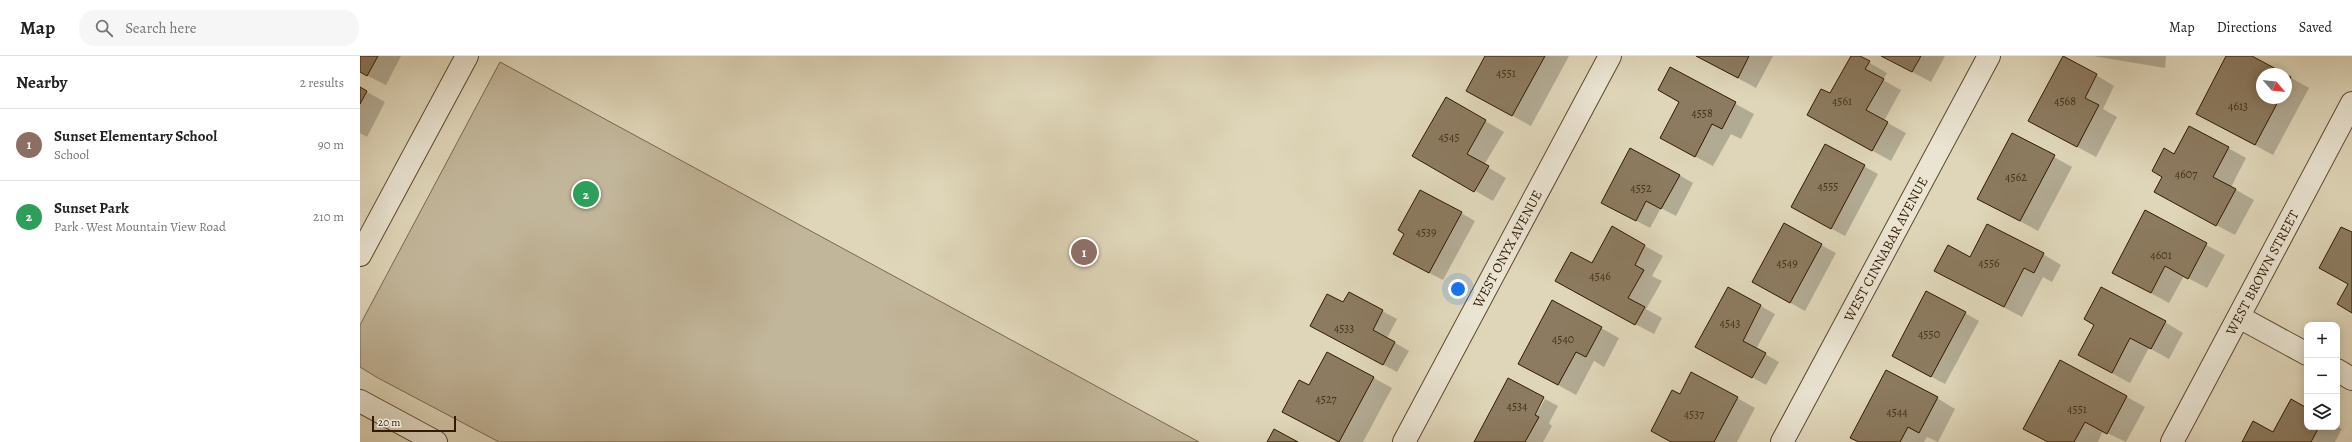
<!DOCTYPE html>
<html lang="en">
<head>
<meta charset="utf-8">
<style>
	body { margin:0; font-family:Alegreya,serif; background:#f6f6f6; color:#222 }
	.controls { position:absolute; right:12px; bottom:12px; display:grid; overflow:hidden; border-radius:8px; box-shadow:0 2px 10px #0003 }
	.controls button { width:36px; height:36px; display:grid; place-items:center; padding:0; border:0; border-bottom:1px solid #e0e0e0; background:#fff; color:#222; font:20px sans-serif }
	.compass { position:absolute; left:1896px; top:12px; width:36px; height:36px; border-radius:50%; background:#fff; box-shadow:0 2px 10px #0003; rotate:118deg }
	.scale { position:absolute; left:12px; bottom:10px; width:84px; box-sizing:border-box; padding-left:4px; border:2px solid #321900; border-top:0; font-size:11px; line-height:14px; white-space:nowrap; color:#321900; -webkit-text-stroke:3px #eae4d2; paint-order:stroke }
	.you { position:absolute; left:1098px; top:233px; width:14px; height:14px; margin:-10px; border:3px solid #fff; border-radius:50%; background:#1a73e8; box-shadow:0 0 0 6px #1a73e833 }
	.badge { display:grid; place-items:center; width:26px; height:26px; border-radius:50%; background:#ea580c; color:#fff; font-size:13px; font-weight:700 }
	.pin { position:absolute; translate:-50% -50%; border:2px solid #fff; box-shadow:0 1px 4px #0006 }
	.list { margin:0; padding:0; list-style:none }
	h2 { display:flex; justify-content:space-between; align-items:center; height:52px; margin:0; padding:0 16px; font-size:17px }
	h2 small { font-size:13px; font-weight:400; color:#767676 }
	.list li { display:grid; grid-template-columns:26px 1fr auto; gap:12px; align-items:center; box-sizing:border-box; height:72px; padding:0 16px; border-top:1px solid #e0e0e0 }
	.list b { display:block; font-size:15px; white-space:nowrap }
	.list p { margin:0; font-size:13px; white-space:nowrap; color:#767676 }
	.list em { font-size:13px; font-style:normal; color:#767676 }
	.icon { flex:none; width:22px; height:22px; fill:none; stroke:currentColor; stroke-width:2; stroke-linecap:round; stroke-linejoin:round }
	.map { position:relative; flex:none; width:1992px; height:386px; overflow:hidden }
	header { display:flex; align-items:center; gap:24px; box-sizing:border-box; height:56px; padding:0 20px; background:#fff; border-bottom:1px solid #e0e0e0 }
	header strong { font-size:19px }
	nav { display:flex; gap:22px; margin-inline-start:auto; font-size:14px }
	.search { width:280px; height:36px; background:#f6f6f6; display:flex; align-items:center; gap:10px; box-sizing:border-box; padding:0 14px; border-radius:16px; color:#767676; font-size:15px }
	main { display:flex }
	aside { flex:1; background:#fff }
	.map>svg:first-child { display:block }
	.green { fill:#c2b69a; stroke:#7a684d }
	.shadow { fill:#0003 }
	.building { fill:#8c7b60; stroke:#321900 }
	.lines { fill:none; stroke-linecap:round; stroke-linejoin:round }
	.minor-casing { stroke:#5d482e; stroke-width:24 }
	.minor { stroke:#eae4d2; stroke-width:22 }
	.labels { text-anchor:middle; stroke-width:3.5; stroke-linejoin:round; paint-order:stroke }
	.number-label { font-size:12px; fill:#483218 }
	.street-label { font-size:14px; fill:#321900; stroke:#eae4d2 }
</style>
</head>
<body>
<header>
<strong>Map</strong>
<div class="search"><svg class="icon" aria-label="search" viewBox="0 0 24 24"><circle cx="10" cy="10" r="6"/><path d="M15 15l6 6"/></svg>Search here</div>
<nav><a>Map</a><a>Directions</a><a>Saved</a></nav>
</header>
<main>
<aside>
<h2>Nearby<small>2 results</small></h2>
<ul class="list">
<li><span class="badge" style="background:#8d6e63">1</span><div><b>Sunset Elementary School</b><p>School</p></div><em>90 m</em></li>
<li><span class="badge" style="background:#2e9e5b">2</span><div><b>Sunset Park</b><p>Park · West Mountain View Road</p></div><em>210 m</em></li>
</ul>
</aside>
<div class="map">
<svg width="1992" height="386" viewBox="0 0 1992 386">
	<rect width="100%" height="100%" fill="#dfd6b9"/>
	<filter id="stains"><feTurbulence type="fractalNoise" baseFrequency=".005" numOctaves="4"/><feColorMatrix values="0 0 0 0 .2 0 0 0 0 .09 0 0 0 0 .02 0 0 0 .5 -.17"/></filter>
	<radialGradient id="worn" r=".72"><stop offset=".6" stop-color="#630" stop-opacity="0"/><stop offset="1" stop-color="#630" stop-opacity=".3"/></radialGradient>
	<path class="green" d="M140,6l699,380h-700l-121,-64 -18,-11v-42z"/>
	<g class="shadow">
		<path d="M0,0h41l-15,29 -26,-13z"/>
		<path d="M1126,0h83l-38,70 -46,-25z"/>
		<path d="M1337,0h76l-17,32z"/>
		<path d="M1492,0h6l29,17 -4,7 18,10 -17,31 22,12 -15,28 -65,-36 5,-30z"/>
		<path d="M1522,0h63l-14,26z"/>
		<path d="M1733,0h73l-1,12z"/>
		<path d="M1867,0h23l34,18h-22v24h24v-23l23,13 -36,67 -58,-31z"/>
		<path d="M1310,12l84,46 -13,25 -10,-5 -18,32 -34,-18 1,-46z"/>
		<path d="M1736,19l18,11 -11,23 14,8 -21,40 -48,-26z"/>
		<path d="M0,32l25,14 -18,35 -7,-4z"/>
		<path d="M1086,42l58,34 -20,33 22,13 -13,23 -80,-46z"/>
		<path d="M1653,78l59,33 -34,64 -41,-22z"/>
		<path d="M1465,89l53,29 -33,62 -39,-21z"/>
		<path d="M1868,92l18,10 -15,29 23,13 -19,35 -62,-33 -10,-25 12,-22z"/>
		<path d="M1319,119l14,8 -17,33 -15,-8 -11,20 -34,-18z"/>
		<path d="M1786,156l79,43 -18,33 -23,-12 -15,27 -37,-20z"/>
		<path d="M1101,157l14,8 -32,59 -35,-18z"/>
		<path d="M1424,169l52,28 -31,58 -38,-21z"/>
		<path d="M1252,172l51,28 -11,20 10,5 -16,28 16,9 -8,16 -80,-42z"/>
		<path d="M1683,198l18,11 -9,17 -9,-5 -21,40 -68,-36 16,-22z"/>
		<path d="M1368,232l47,26 -19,35 23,13 -13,23 -56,-31z"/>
		<path d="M989,237l48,26 -10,19 22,13 -12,21 -72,-38z"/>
		<path d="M1605,257l14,8 -34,63 -38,-20z"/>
		<path d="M1805,266l18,11 -14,26 -20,-11 -19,35 -51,-28z"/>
		<path d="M1241,272l18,10 -15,29 -10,-6 -18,34 -56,-31z"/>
		<path d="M1014,322l18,10 -29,54h-25l-55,-30z"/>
		<path d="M1767,341l18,10 -19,35 -23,-11 -5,11h-49z"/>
		<path d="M1377,342l18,10 -18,34h-65z"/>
		<path d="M1577,342l18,11 -17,33 -11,-5 -3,5h-64z"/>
		<path d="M1185,343l13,7 -9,17 3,3 -9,16h-67l57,-22z"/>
		<path d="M1947,353v18l30,-1 5,3 -7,13h-92l31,-9z"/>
	</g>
	<g class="building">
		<path d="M0,0h18l-11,20 -7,-4z"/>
		<path d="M1125,0h60l-33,60 -46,-25z"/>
		<path d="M1336,0h53l-11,22z"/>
		<path d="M1491,0h9l10,5 -5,8 19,10 -18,31 22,12 -16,29 -65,-36 14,-26 9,4z"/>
		<path d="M1521,0h40l-9,16z"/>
		<path d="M1703,0l34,18 -12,24 14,7 -22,42 -49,-26z"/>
		<path d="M1866,0h26l39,21 -5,9v-12h-24v24h18l-25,47 -59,-31z"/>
		<path d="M1310,11l66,35 -14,27 -10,-5 -17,33 -35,-19 19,-36 -21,-12z"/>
		<path d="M0,31l7,4 -7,13z"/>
		<path d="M1086,41l40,23 -19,34 22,12 -15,26 -62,-36z"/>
		<path d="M1829,70l40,21 -16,30 23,12 -20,37 -62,-34 8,-15 -10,-6 12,-23 10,6z"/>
		<path d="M1652,77l43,22 -35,66 -43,-22z"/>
		<path d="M1465,88l40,21 -34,64 -40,-22z"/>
		<path d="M1270,92l50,27 -19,34 -15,-8 -10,20 -35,-18z"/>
		<path d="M1060,134l42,22 -33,61 -36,-19 11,-20 -6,-4z"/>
		<path d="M1785,154l62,33 -19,36 -23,-13 -14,27 -39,-20z"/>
		<path d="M1424,167l38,21 -32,59 -38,-21z"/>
		<path d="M1627,168l57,29 -10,20 -10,-5 -20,39 -70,-36 14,-26 22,12z"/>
		<path d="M1252,170l33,19 -10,20 9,5 -16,28 17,9 -10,18 -80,-44 16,-29 21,11z"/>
		<path d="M1981,171l11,5v81l-15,-9 11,-20 -29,-16z"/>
		<path d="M1368,231l33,18 -18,36 23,12 -14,25 -57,-31z"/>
		<path d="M1741,231l65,34 -15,28 -21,-11 -18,35 -34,-18 16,-30 -10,-6z"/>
		<path d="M1566,235l40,21 -35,65 -39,-21z"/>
		<path d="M989,236l34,18 -10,20 22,12 -12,23 -73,-39 17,-32 16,8z"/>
		<path d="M1192,244l50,27 -16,30 -10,-5 -18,33 -40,-21z"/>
		<path d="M967,296l47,25 -35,65 -57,-30 17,-32 10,5z"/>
		<path d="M1700,304l67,36 -20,38 -22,-12 -11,20h-26l-25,-13z"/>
		<path d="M1526,314l52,27 -19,36 -11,-6 -8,15h-41l-9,-4z"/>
		<path d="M1331,316l47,25 -24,45h-43l-20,-11 21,-41 8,4z"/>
		<path d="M1148,322l36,19 -9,18 4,2 -14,25h-51z"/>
		<path d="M1931,343l16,9v19h12l-8,15h-69l11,-21 20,11z"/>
		<path d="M914,373l24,13h-31z"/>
	</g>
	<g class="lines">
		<defs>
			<g id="minor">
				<path d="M0,199l107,-199"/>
				<path d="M1879,261l68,37"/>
				<path d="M1977,314l15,9"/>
				<path d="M0,345l76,41"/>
				<path id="s1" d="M1044,386l206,-386"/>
				<path id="s2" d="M1422,386l207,-386"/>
				<path id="s3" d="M1812,386l180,-339"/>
			</g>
		</defs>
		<use href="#minor" class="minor-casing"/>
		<use href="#minor" class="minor"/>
	</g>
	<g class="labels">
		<g class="number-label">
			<text x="1146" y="21">4551</text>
			<text x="1482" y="49">4561</text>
			<text x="1705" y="49">4568</text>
			<text x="1878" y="54">4613</text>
			<text x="1342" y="61">4558</text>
			<text x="1089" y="85">4545</text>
			<text x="1826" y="122">4607</text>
			<text x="1656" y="125">4562</text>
			<text x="1468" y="134">4555</text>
			<text x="1281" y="136">4552</text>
			<text x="1066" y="180">4539</text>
			<text x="1801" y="203">4601</text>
			<text x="1427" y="211">4549</text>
			<text x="1629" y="211">4556</text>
			<text x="1240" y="224">4546</text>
			<text x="1370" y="271">4543</text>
			<text x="984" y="276">4533</text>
			<text x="1569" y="282">4550</text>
			<text x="1203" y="287">4540</text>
			<text x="966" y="347">4527</text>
			<text x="1157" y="354">4534</text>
			<text x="1717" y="357">4551</text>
			<text x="1537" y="360">4544</text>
			<text x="1334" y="362">4537</text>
		</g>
		<g class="street-label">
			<text dy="5" stroke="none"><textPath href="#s1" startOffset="219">WEST ONYX AVENUE</textPath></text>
			<text dy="5" stroke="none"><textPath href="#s2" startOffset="219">WEST CINNABAR AVENUE</textPath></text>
			<text dy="5" stroke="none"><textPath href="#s3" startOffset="192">WEST BROWN STREET</textPath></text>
		</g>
	</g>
	<rect width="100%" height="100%" filter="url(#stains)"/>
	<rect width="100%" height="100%" fill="url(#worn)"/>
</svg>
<div class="controls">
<button>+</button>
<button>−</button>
<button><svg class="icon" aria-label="layers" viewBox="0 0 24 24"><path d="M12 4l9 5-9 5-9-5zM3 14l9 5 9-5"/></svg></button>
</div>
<svg class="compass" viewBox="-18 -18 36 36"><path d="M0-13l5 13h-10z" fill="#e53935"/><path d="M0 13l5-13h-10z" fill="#767676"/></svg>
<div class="scale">20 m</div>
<div class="you"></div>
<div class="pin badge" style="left:724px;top:196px;background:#8d6e63">1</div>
<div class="pin badge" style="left:226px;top:138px;background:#2e9e5b">2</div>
</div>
</main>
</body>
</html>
